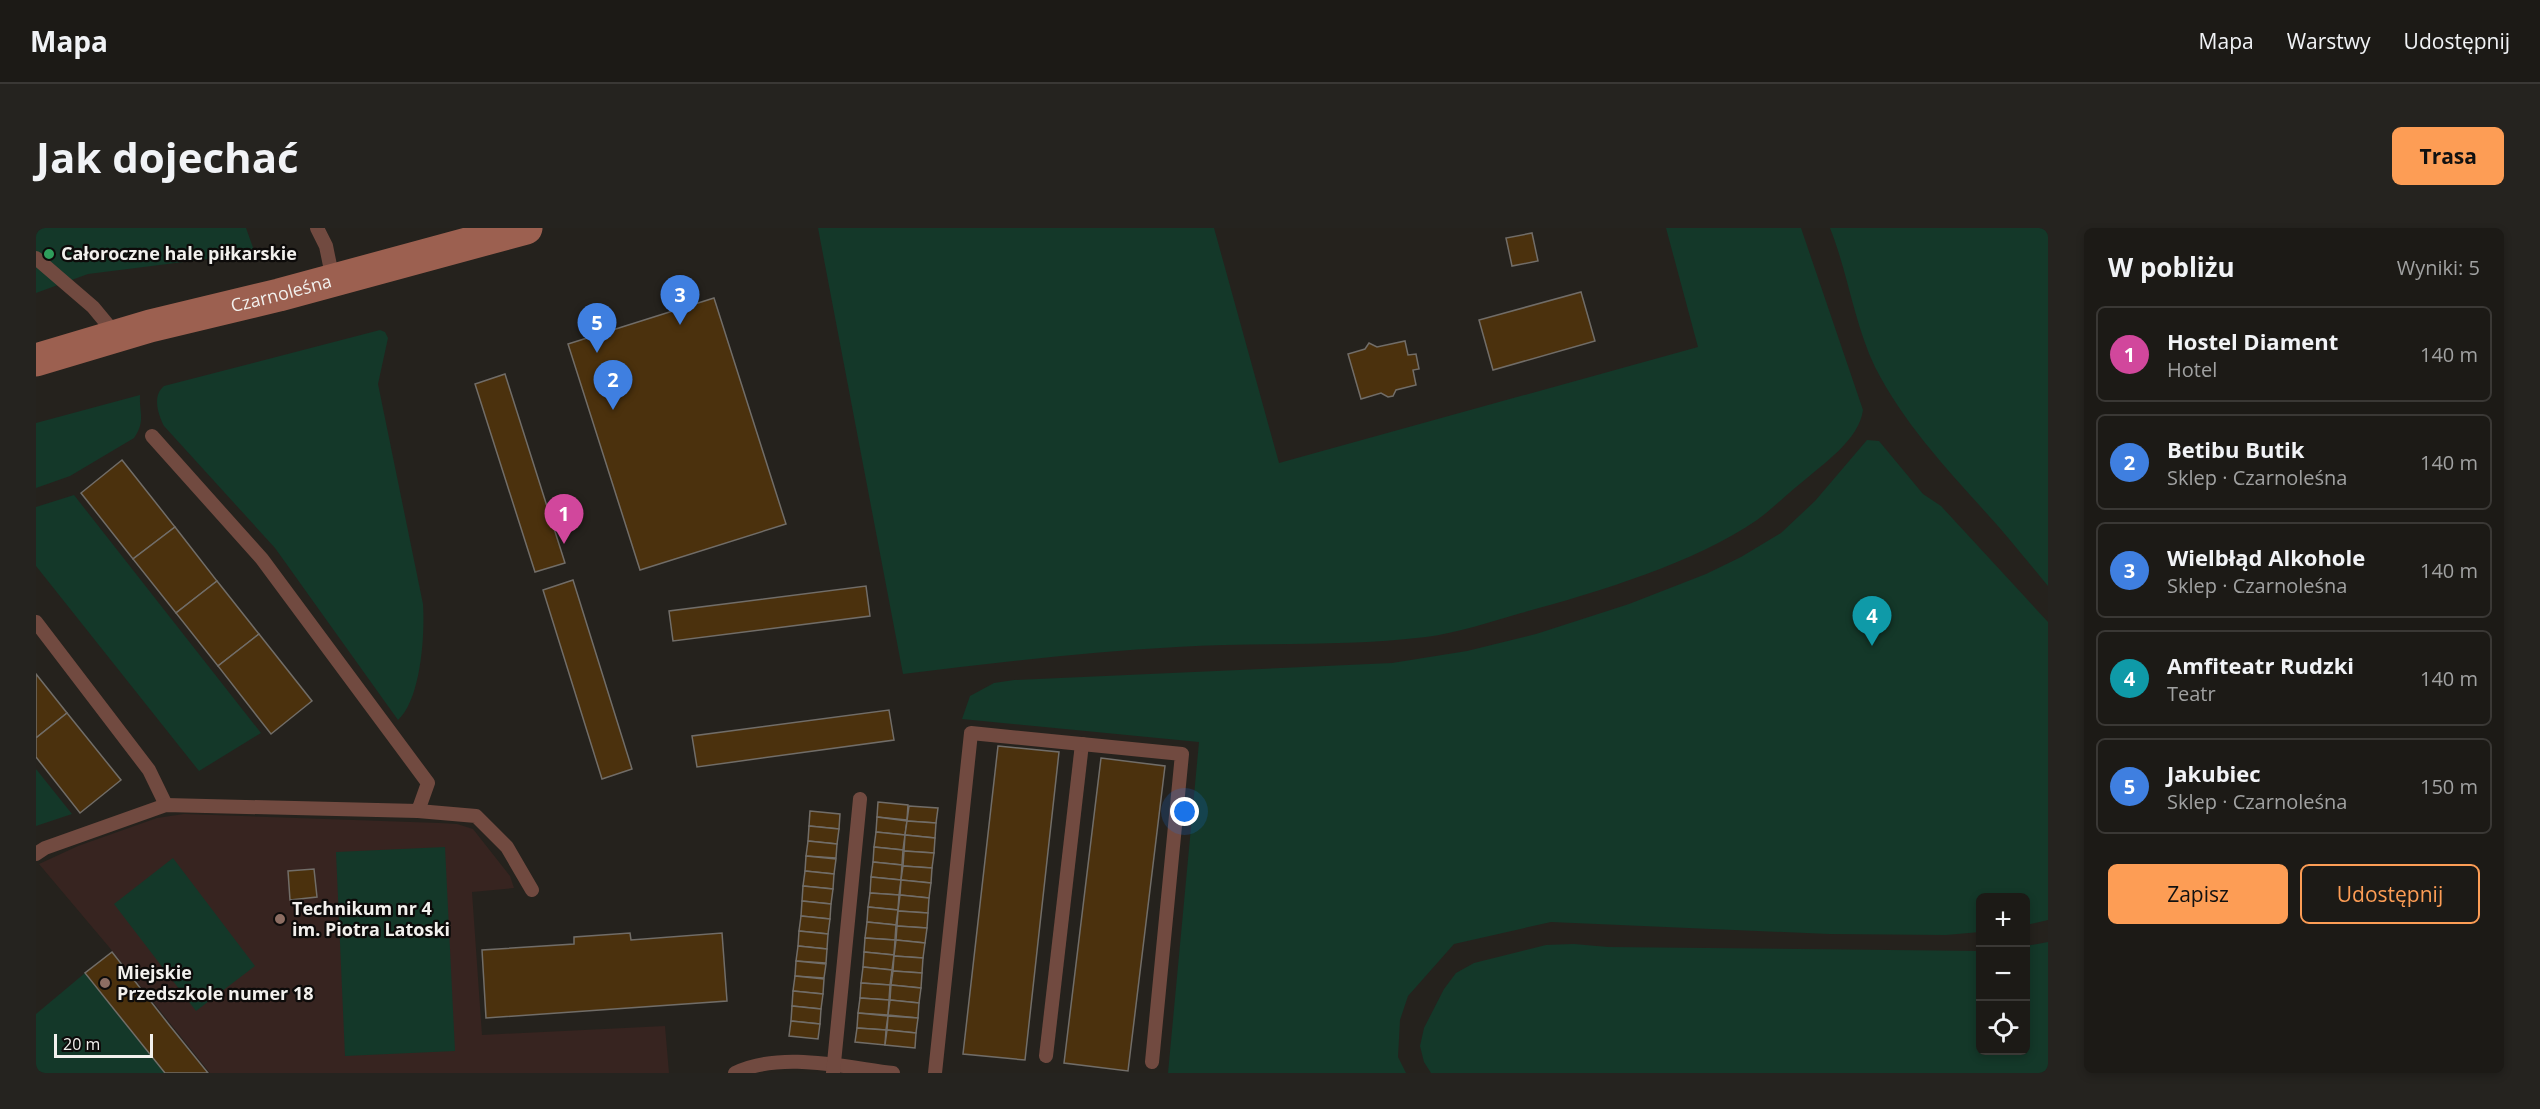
<!DOCTYPE html>
<html lang="pl">
<head>
<meta charset="utf-8">
<style>
	body { margin:0; font-family:"Open Sans",sans-serif; background:#25231f; color:#f1f3f6 }
	.controls { position:absolute; right:18px; bottom:18px; display:grid; overflow:hidden; border-radius:9px; box-shadow:0 3px 9px #0003 }
	.controls button { width:54px; height:54px; display:grid; place-items:center; padding:0; border:0; border-bottom:2px solid #3a3835; background:#1c1a16; color:#f1f3f6; font:30px sans-serif }
	.scale { position:absolute; left:18px; bottom:15px; width:99px; box-sizing:border-box; padding-left:6px; border:3px solid #f2f0ed; border-top:0; font-size:16px; line-height:21px; white-space:nowrap; color:#f2f0ed; -webkit-text-stroke:4px #0d0b0a; paint-order:stroke }
	.you { position:absolute; left:1149px; top:584px; width:21px; height:21px; margin:-15px; border:4px solid #fff; border-radius:50%; background:#1a73e8; box-shadow:0 0 0 9px #1a73e833 }
	.badge { display:grid; place-items:center; width:39px; height:39px; border-radius:50%; background:#fd9d55; color:#fff; font-size:20px; font-weight:700 }
	.pin { position:absolute; translate:-50% -50px; filter:drop-shadow(0 2px 3px #0008) }
	.pin::after { content:''; position:absolute; top:32px; width:21px; height:18px; background:inherit; clip-path:polygon(0 0,100% 0,50% 100%) }
	.list { margin:0; padding:0; list-style:none }
	h2 { display:flex; justify-content:space-between; align-items:center; height:78px; margin:0; padding:0 24px; font-size:26px }
	h2 small { font-size:20px; font-weight:400; color:#a0a1a1 }
	.list li { display:grid; grid-template-columns:39px 1fr auto; gap:18px; align-items:center; box-sizing:border-box; height:96px; margin:0 12px 12px; padding:0 12px; border:2px solid #3a3835; border-radius:9px }
	.list b { display:block; font-size:22px; white-space:nowrap }
	.list p { margin:0; font-size:20px; white-space:nowrap; color:#a0a1a1 }
	.list em { font-size:20px; font-style:normal; color:#a0a1a1 }
	.actions { display:flex; gap:12px; padding:18px 24px }
	.actions a { flex:1; padding:14px 0; border:2px solid #fd9d55; border-radius:9px; text-align:center; font-size:21px; color:#fd9d55 }
	.actions .main { background:#fd9d55; color:#111 }
	.icon { flex:none; width:33px; height:33px; fill:none; stroke:currentColor; stroke-width:2; stroke-linecap:round; stroke-linejoin:round }
	.map { position:relative; flex:none; width:2012px; height:845px; overflow:hidden; border-radius:9px }
	header { display:flex; align-items:center; gap:36px; box-sizing:border-box; height:84px; padding:0 30px; background:#1c1a16; border-bottom:2px solid #3a3835 }
	header strong { font-size:28px }
	nav { display:flex; gap:33px; margin-inline-start:auto; font-size:21px }
	.intro { display:flex; align-items:center; justify-content:space-between; box-sizing:border-box; height:144px; padding:0 36px }
	h1 { margin:0; font-size:42px }
	.button { padding:15px 27px; border-radius:9px; background:#fd9d55; color:#111; font-size:21px; font-weight:700 }
	main { display:flex; gap:36px; padding:0 36px }
	aside { flex:1; background:#1c1a16; border-radius:9px; box-shadow:0 3px 9px #0003 }
	.map>svg:first-child { display:block }
	.education { fill:#372420 }
	.green { fill:#143829 }
	.building { fill:#4b310d; stroke:#716d68; stroke-width:1.5 }
	.lines { fill:none; stroke-linecap:round; stroke-linejoin:round }
	.lane { stroke:#714a40; stroke-width:14 }
	.secondary { stroke:#9c6050; stroke-width:33 }
	.leisure-dot { fill:#2e9e5b; stroke:#0d0b0a; stroke-width:2 }
	.education-dot { fill:#8d6e63; stroke:#0d0b0a; stroke-width:2 }
	.labels { text-anchor:middle; stroke-width:4.5; stroke-linejoin:round; paint-order:stroke }
	.poi-label { font-size:18px; font-weight:bold; fill:#f2f0ed; stroke:#0d0b0a; text-anchor:start }
	.street-label { font-size:18px; fill:#f2f0ed; stroke:#0d0b0a }
</style>
</head>
<body>
<header>
<strong>Mapa</strong>
<nav><a>Mapa</a><a>Warstwy</a><a>Udostępnij</a></nav>
</header>
<div class="intro"><h1>Jak dojechać</h1><a class="button">Trasa</a></div>
<main>
<div class="map">
<svg width="2012" height="845" viewBox="0 0 2012 845">
	<rect width="100%" height="100%" fill="#25221d"/>
	<path class="education" d="M148,586l255,9 18,1 16,5 37,47 4,12 -42,4 10,143 183,-9 4,47h-459l-101,-126 -70,-83 39,-18 79,-28z"/>
	<g class="green">
		<path d="M0,0h210l9,25 -167,21 -52,19z"/>
		<path d="M782,0h396l65,235 419,-116 -32,-119h135l62,182c-4,30 -40,54 -62,73 -15,12 -29,26 -44,37 -62,43 -162,73 -236,93 -31,9 -64,20 -95,24 -83,10 -167,5 -249,10 -92,5 -183,16 -274,27z"/>
		<path d="M1794,0h218v358c-20,-24 -39,-48 -59,-70 -42,-47 -85,-92 -114,-149 -21,-44 -27,-94 -45,-139z"/>
		<path d="M344,102l5,2 3,6 -10,46 45,220c2,31 -2,95 -25,116l-123,-172 -111,-122c-6,-12 -12,-30 0,-40z"/>
		<path d="M104,167c-1,18 6,26 -6,43l-64,38 -34,12v-65z"/>
		<path d="M1831,212l12,1 44,53 18,12 107,116v298l-22,5v-27h-46v34l-34,3 -117,-1 -278,-12 -97,22 -46,52 -8,24 -2,37 8,16h-238l31,-331 -237,-23 8,-23 24,-13 20,-3 378,-17 75,-12 69,-17 93,-30 77,-30 35,-17 40,-24 34,-32z"/>
		<path d="M38,267l187,238 -62,38 -163,-205v-59z"/>
		<path d="M0,541l36,45 -36,12z"/>
		<path d="M409,619l10,204 -110,5 -9,-204z"/>
		<path d="M137,630l82,108 -59,45 -82,-107z"/>
		<path d="M2012,714v131h-617l-7,-11 -4,-16 4,-18 20,-39 12,-16 18,-10 72,-18 28,-1 34,3 372,4v99h46v-104z"/>
		<path d="M49,745l80,100h-129v-59z"/>
	</g>
	<g class="building">
		<path d="M1496,5l6,28 -26,5 -6,-28z"/>
		<path d="M1545,64l14,49 -102,29 -14,-50z"/>
		<path d="M678,70l72,226 -146,46 -72,-226z"/>
		<path d="M1369,113l3,14 8,-1 3,15 -6,1 3,15 -20,5 -3,6 -5,1 -7,-4 -20,6 -13,-45 17,-5 4,-6 8,4z"/>
		<path d="M469,146l60,189 -30,9 -60,-188z"/>
		<path d="M86,232l53,67 -42,32 -52,-66z"/>
		<path d="M139,299l42,54 -41,32 -43,-54z"/>
		<path d="M537,352l59,189 -30,10 -59,-189z"/>
		<path d="M181,353l42,53 -41,32 -42,-53z"/>
		<path d="M830,358l4,30 -197,25 -4,-30z"/>
		<path d="M223,406l53,67 -41,33 -53,-68z"/>
		<path d="M0,446l31,39 -31,25z"/>
		<path d="M853,482l5,30 -197,27 -5,-31z"/>
		<path d="M31,485l54,67 -41,33 -44,-56v-19z"/>
		<path d="M962,518l61,6 -34,308 -62,-6z"/>
		<path d="M1065,530l64,8 -37,305 -64,-8z"/>
		<path d="M842,574l30,3 -1,15 -30,-3z"/>
		<path d="M873,578l29,2 -2,15 -29,-2z"/>
		<path d="M774,583l30,3 -1,15 -30,-3z"/>
		<path d="M841,589l30,4 -2,14 -29,-3z"/>
		<path d="M871,593l29,2 -1,15 -30,-3z"/>
		<path d="M773,598l30,3 -2,15 -29,-3z"/>
		<path d="M840,604l29,3 -2,15 -29,-3z"/>
		<path d="M869,607l30,3 -1,15 -30,-2z"/>
		<path d="M772,613l29,3 -1,14 -30,-2z"/>
		<path d="M838,619l29,3 -1,15 -29,-3z"/>
		<path d="M868,623l30,2 -2,15 -29,-2z"/>
		<path d="M770,628l30,3 -2,15 -29,-3z"/>
		<path d="M837,634l29,3 -1,15 -30,-3z"/>
		<path d="M867,638l29,2 -1,15 -30,-3z"/>
		<path d="M278,641l3,28 -27,3 -2,-29z"/>
		<path d="M769,643l29,3 -1,15 -30,-3z"/>
		<path d="M835,649l30,3 -2,15 -29,-2z"/>
		<path d="M865,652l30,3 -2,15 -29,-3z"/>
		<path d="M767,658l30,3 -2,15 -29,-3z"/>
		<path d="M834,665l29,2 -1,15 -30,-3z"/>
		<path d="M864,667l29,3 -1,15 -30,-2z"/>
		<path d="M766,673l29,3 -1,15 -29,-3z"/>
		<path d="M832,679l30,3 -2,15 -29,-3z"/>
		<path d="M862,683l30,2 -1,15 -30,-2z"/>
		<path d="M765,688l29,3 -2,15 -29,-3z"/>
		<path d="M831,694l29,3 -1,15 -30,-2z"/>
		<path d="M861,698l30,2 -2,15 -29,-3z"/>
		<path d="M763,703l29,3 -1,15 -29,-3z"/>
		<path d="M594,705l1,7 91,-7 5,68 -241,17 -4,-68 92,-6v-7z"/>
		<path d="M829,710l30,2 -1,15 -30,-3z"/>
		<path d="M860,712l29,3 -2,15 -29,-2z"/>
		<path d="M762,718l29,3 -1,14 -30,-2z"/>
		<path d="M76,724l58,74 38,47h-43l-80,-100z"/>
		<path d="M828,724l30,3 -2,15 -29,-3z"/>
		<path d="M858,728l29,2 -1,15 -29,-2z"/>
		<path d="M760,733l30,3 -2,14 -29,-2z"/>
		<path d="M827,739l29,3 -2,15 -29,-2z"/>
		<path d="M857,743l29,2 -1,15 -30,-3z"/>
		<path d="M759,748l29,3 -1,15 -30,-3z"/>
		<path d="M825,755l29,2 -1,15 -29,-2z"/>
		<path d="M855,757l30,3 -2,15 -29,-3z"/>
		<path d="M757,763l30,3 -2,15 -29,-3z"/>
		<path d="M824,770l29,2 -1,15 -30,-2z"/>
		<path d="M854,772l29,3 -1,15 -30,-3z"/>
		<path d="M756,778l29,3 -1,15 -29,-3z"/>
		<path d="M822,785l30,3 -2,14 -29,-2z"/>
		<path d="M852,788l30,2 -2,15 -29,-3z"/>
		<path d="M755,793l29,3 -2,15 -29,-3z"/>
		<path d="M821,800l29,2 -1,15 -30,-3z"/>
		<path d="M851,802l29,3 -1,15 -30,-3z"/>
	</g>
	<g class="lines">
		<g class="lane">
			<path d="M281,0l9,18 7,34"/>
			<path d="M0,30l57,49 24,29"/>
			<path d="M0,394l113,148 17,35"/>
			<path d="M382,583l58,5 31,31 25,43"/>
			<path d="M0,626l9,-6 121,-43 252,6 10,-28 -166,-224 -110,-123"/>
			<path d="M1010,828l36,-312"/>
			<path d="M699,845c45,-22 109,-6 158,0"/>
			<path d="M797,845l27,-274"/>
			<path d="M899,845l36,-340 211,21 -30,308"/>
		</g>
		<path class="secondary" id="s1" d="M0,132l114,-34 129,-31 247,-67"/>
	</g>
	<circle class="leisure-dot" cx="13" cy="26" r="6"/>
	<g class="education-dot">
		<circle cx="244" cy="691" r="6"/>
		<circle cx="69" cy="755" r="6"/>
	</g>
	<g class="labels">
		<g class="poi-label">
			<text x="25" y="32">Całoroczne hale piłkarskie</text>
			<text x="256" y="687">Technikum nr 4<tspan x="256" dy="21">im. Piotra Latoski</tspan></text>
			<text x="81" y="751">Miejskie<tspan x="81" dy="21">Przedszkole numer 18</tspan></text>
		</g>
		<g class="street-label">
			<text dy="6" stroke="none"><textPath href="#s1" startOffset="254">Czarnoleśna</textPath></text>
		</g>
	</g>
</svg>
<div class="controls">
<button>+</button>
<button>−</button>
<button><svg class="icon" aria-label="locate" viewBox="0 0 24 24"><circle cx="12" cy="12" r="6"/><path d="M12 2v4M12 18v4M2 12h4M18 12h4"/></svg></button>
</div>
<div class="scale">20 m</div>
<div class="you"></div>
<div class="pin badge" style="left:528px;top:316px;background:#d1479c">1</div>
<div class="pin badge" style="left:577px;top:182px;background:#3f7fe0">2</div>
<div class="pin badge" style="left:644px;top:97px;background:#3f7fe0">3</div>
<div class="pin badge" style="left:1836px;top:418px;background:#0f9aa8">4</div>
<div class="pin badge" style="left:561px;top:125px;background:#3f7fe0">5</div>
</div>
<aside>
<h2>W pobliżu<small>Wyniki: 5</small></h2>
<ul class="list">
<li><span class="badge" style="background:#d1479c">1</span><div><b>Hostel Diament</b><p>Hotel</p></div><em>140 m</em></li>
<li><span class="badge" style="background:#3f7fe0">2</span><div><b>Betibu Butik</b><p>Sklep · Czarnoleśna</p></div><em>140 m</em></li>
<li><span class="badge" style="background:#3f7fe0">3</span><div><b>Wielbłąd Alkohole</b><p>Sklep · Czarnoleśna</p></div><em>140 m</em></li>
<li><span class="badge" style="background:#0f9aa8">4</span><div><b>Amfiteatr Rudzki</b><p>Teatr</p></div><em>140 m</em></li>
<li><span class="badge" style="background:#3f7fe0">5</span><div><b>Jakubiec</b><p>Sklep · Czarnoleśna</p></div><em>150 m</em></li>
</ul>
<div class="actions"><a class="main">Zapisz</a><a>Udostępnij</a></div>
</aside>
</main>
</body>
</html>
